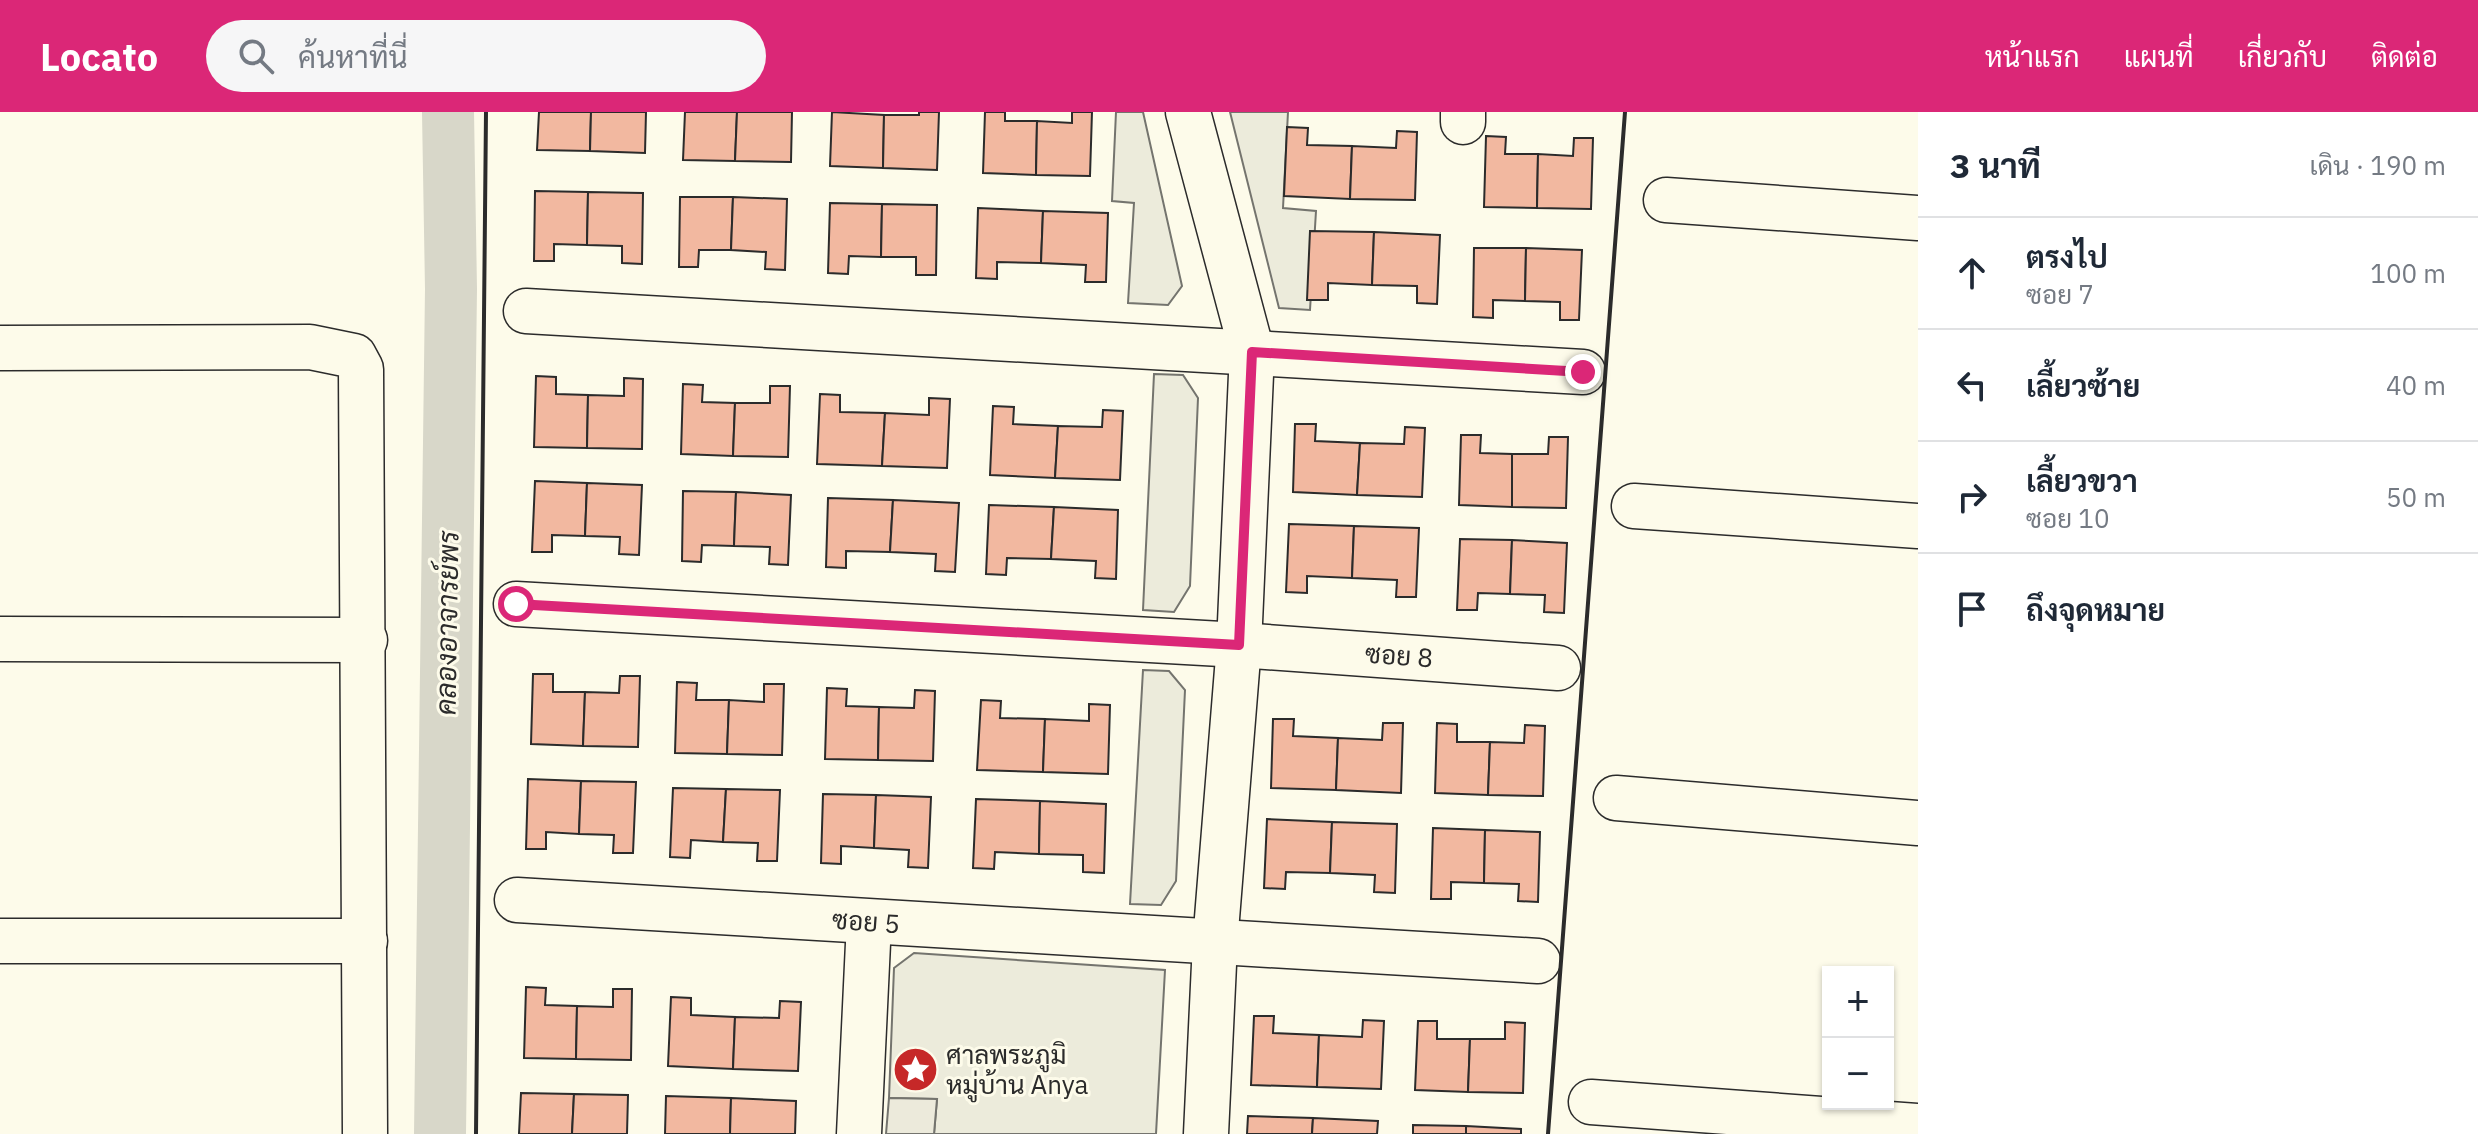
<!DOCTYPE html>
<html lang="th">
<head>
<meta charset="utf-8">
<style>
	body { margin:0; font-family:"IBM Plex Sans",Sarabun,sans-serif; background:#f6f6f7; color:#1f2937 }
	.controls { position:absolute; right:24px; bottom:24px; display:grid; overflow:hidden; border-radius:0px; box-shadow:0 2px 6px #0004 }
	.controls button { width:72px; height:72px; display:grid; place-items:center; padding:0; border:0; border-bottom:2px solid #e0e1e3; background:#fff; color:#1f2937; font:40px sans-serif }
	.stop { position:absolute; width:24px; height:24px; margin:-18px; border:6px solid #db2777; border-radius:50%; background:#fff }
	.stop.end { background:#db2777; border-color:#fff; box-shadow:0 2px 8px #0008 }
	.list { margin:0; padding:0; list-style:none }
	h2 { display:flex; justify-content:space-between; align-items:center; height:104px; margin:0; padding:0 32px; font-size:34px }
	h2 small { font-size:26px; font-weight:400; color:#747a83 }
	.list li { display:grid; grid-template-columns:52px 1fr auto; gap:24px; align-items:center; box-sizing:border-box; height:112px; padding:0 32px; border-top:2px solid #e0e1e3 }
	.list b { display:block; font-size:30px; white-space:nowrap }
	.list p { margin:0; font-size:26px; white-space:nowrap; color:#747a83 }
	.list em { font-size:26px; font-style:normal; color:#747a83 }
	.icon { flex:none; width:44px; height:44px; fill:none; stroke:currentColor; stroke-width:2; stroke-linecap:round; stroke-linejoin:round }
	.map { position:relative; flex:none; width:1918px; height:1022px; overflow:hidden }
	header { display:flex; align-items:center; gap:48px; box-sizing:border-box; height:112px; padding:0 40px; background:#db2777; color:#fff }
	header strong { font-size:38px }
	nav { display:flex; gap:44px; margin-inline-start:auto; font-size:28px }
	.search { width:560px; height:72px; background:#f6f6f7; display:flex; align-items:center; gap:20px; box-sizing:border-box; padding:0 28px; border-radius:44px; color:#747a83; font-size:30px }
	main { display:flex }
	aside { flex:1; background:#fff }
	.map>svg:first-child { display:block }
	.green { fill:#ecebdb; stroke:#74746e; stroke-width:2 }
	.parking { fill:#eceadb; stroke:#74746e; stroke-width:2 }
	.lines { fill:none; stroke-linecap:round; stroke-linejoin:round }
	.canal { stroke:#d8d7c9; stroke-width:52 }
	.building { fill:#f2b8a0; stroke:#2b2b2b; stroke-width:2 }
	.minor-casing { stroke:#2b2b2b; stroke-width:47 }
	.minor { stroke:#fdfbea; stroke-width:44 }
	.wall { stroke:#2b2b2b; stroke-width:4 }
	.route { stroke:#db2777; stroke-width:10 }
	.labels { text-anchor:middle; stroke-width:6; stroke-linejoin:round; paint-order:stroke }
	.street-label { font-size:26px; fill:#2b2b2b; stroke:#fdfbea }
	.poi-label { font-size:26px; fill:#2b2b2b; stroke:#fdfbea; text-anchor:start }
	.water-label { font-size:28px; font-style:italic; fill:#2b2b2b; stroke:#fdfbea }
</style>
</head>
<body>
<header>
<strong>Locato</strong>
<div class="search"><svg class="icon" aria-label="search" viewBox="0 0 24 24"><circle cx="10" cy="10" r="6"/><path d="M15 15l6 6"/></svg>ค้นหาที่นี่</div>
<nav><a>หน้าแรก</a><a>แผนที่</a><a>เกี่ยวกับ</a><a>ติดต่อ</a></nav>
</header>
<main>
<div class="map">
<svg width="1918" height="1022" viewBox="0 0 1918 1022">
	<rect width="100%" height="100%" fill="#fdfbea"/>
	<g class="green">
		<path d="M1116,0h27l39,174 -14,19 -40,-2 6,-100 -22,-2z"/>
		<path d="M1230,0h58l-5,96 33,3 -6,99 -31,-2z"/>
		<path d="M1154,262l29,1 15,23 -8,188 -16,26 -31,-2z"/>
		<path d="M1143,558l26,1 16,19 -9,191 -15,24 -31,-1z"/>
		<path d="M914,841l251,17 -9,164h-222l3,-35 -48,-1 5,-130z"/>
	</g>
	<path class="parking" d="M889,986l48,1 -3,35h-48z"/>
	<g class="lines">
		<path class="canal" d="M440,1022l11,-845 -3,-177"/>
	</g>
	<g class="building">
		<path d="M539,0h52l-1,39 -53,-1z"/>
		<path d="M591,0h55l-1,41 -55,-2z"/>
		<path d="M685,0h52l-2,49 -52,-1z"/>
		<path d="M737,0h55l-1,50 -56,-1z"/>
		<path d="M832,0l52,3 -1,53 -53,-2z"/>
		<path d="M919,0h20l-2,58 -54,-2 1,-53h35z"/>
		<path d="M985,0h20v9h32l-1,54 -53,-2z"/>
		<path d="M1072,0h20l-2,64 -54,-1 1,-54 35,2z"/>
		<path d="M1287,15l21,1 -1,17 45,1 -2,53 -66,-3z"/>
		<path d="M1397,19l20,1 -2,68 -65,-1 2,-53 44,2z"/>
		<path d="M1486,24l20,1 -1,17h33l-1,54 -53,-1z"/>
		<path d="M1574,26h19l-2,71 -54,-1 1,-54 35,2z"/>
		<path d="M535,79l53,1 -1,53 -33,-1v17h-20z"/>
		<path d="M588,80l55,1 -1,71 -20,-1v-17l-35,-1z"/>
		<path d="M680,85h53l-2,53h-32l-1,17h-19z"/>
		<path d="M733,85l54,2 -2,71 -20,-1 1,-17 -35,-2z"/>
		<path d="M830,91l52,1 -1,53 -32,-1 -1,18 -20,-1z"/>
		<path d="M882,92l55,1 -1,70h-20v-18h-35z"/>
		<path d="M978,96l65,3 -2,52 -44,-1v17l-21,-1z"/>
		<path d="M1043,99l65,2 -2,69h-21l1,-17 -45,-2z"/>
		<path d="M1310,119l64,1 -2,53 -44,-2v17h-21z"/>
		<path d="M1374,120l66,3 -3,69 -20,-1v-17l-45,-1z"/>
		<path d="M1474,136h52l-1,53 -32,-1v18l-20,-1z"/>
		<path d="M1526,136l56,2 -3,70h-19v-18l-35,-1z"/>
		<path d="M536,264l20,1v17l32,1 -1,53 -53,-1z"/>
		<path d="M624,266l19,1 -1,70 -55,-1 1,-53 36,1z"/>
		<path d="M683,272l20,1 -1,17 33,1 -2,53 -52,-2z"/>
		<path d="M770,274h20l-2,71 -55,-1 2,-53h35z"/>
		<path d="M820,282l20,1v17l45,1 -3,53 -65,-2z"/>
		<path d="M929,286l21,1 -3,69 -65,-2 3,-53 44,2z"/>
		<path d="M993,294l21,1 -1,17 45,2 -3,52 -65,-3z"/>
		<path d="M1103,298l20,1 -3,69 -65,-2 3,-52 44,1z"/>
		<path d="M1295,312h21l-1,17 45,2 -3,52 -64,-3z"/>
		<path d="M1405,315l20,1 -3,69 -65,-2 3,-52 44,1z"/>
		<path d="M1461,323h20l-1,18 32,1v53l-53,-2z"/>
		<path d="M1549,325h19l-2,71 -54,-1v-53h36z"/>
		<path d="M535,369l52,2 -2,53 -33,-1v17h-20z"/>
		<path d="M587,371l55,2 -3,70 -20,-1 1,-17 -35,-1z"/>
		<path d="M683,379l53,1 -2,54 -32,-1 -1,17 -19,-1z"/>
		<path d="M736,380l55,3 -3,70 -19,-1 1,-17 -36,-1z"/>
		<path d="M828,386l65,2 -3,52 -44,-1v17l-20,-1z"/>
		<path d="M893,388l66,3 -4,69 -20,-1 1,-17 -46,-2z"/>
		<path d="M989,393l65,2 -3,52 -44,-1 -1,17 -20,-1z"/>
		<path d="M1054,395l64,3 -2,69 -21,-1 1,-17 -45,-2z"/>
		<path d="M1289,412l65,2 -2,52 -45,-2v17l-21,-1z"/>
		<path d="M1354,414l65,2 -3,69h-20l1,-17 -45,-2z"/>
		<path d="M1460,427l52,1 -2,54 -32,-1 -1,17h-20z"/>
		<path d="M1512,428l55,3 -3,70 -20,-1 1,-17 -35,-1z"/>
		<path d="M533,562h20v18h32l-2,54 -52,-2z"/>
		<path d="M620,564h20l-2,71 -55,-1 2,-54 34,1z"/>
		<path d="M677,570l20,1 -1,17h33l-2,54 -52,-1z"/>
		<path d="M764,572h20l-2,71 -55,-1 2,-54 35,2z"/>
		<path d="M827,576l20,1 -1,17 33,1 -1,53 -53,-1z"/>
		<path d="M915,578l20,1 -2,70 -55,-1 1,-53 35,1z"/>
		<path d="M981,588l20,1 -1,17 45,1 -2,53 -66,-2z"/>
		<path d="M1089,592l21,1 -2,69 -65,-2 2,-53 44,2z"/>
		<path d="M1273,607h21l-1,17 45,2 -2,52 -65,-2z"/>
		<path d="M1383,611h20l-2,70 -65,-3 2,-52 44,2z"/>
		<path d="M1437,611l20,1v18h33l-2,53 -53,-2z"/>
		<path d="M1525,613l20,1 -2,70 -55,-1 2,-53 34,1z"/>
		<path d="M528,667l53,2 -2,53 -33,-2v17h-20z"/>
		<path d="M581,669l55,1 -3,71h-20l1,-18 -35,-1z"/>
		<path d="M673,676l53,1 -3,53 -32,-2 -1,18 -20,-1z"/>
		<path d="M726,677l54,1 -3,71h-20l1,-18 -35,-1z"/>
		<path d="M823,682l53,1 -2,53 -33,-2v18l-20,-1z"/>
		<path d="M876,683l55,2 -3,71 -20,-1 1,-17 -35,-2z"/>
		<path d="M976,687l64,2 -1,53 -44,-2 -1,17 -21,-1z"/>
		<path d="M1040,689l66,3 -2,69 -21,-1v-17l-44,-1z"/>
		<path d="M1267,707l65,3 -2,51 -44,-1 -1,17 -21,-1z"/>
		<path d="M1332,710l65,2 -2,69 -21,-1 1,-17 -45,-2z"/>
		<path d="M1433,716l52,2 -1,53 -33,-1v17h-20z"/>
		<path d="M1485,718l55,2 -2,70 -20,-1 1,-17 -35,-1z"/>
		<path d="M526,875l20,1 -1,17 32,1 -1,53 -52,-1z"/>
		<path d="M613,877h19l-1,71 -55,-1 1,-53 36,1z"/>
		<path d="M671,885l20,1v17l44,2 -2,52 -65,-3z"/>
		<path d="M780,889l21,1 -3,69 -65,-2 2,-52 44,1z"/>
		<path d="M1254,904h20l-1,17 46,2 -2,52 -66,-2z"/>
		<path d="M1363,908l21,1 -3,68 -64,-2 2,-52 43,2z"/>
		<path d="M1418,909h19v18h33l-2,53 -53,-2z"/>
		<path d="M1505,910l20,1 -2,70 -55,-1 2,-53h35z"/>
		<path d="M521,981l53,1 -2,40h-53z"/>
		<path d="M574,982l54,1 -1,39h-55z"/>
		<path d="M666,984l65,2 -1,36h-65z"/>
		<path d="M731,986l65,3 -1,33h-65z"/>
		<path d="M1248,1004l65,2 -1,16h-65z"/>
		<path d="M1313,1006l65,3 -1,13h-65z"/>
		<path d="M1413,1013l53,1v8h-53z"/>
		<path d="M1466,1014l55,3v5h-55z"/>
	</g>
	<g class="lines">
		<defs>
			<g id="minor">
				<path d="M1188,0l64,240 -13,293 -24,298 -9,191"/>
				<path d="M1463,10v-10"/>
				<path d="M1666,88l252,18"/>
				<path d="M526,199l1057,61"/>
				<path d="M0,236l310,-1 44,9 7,13 4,765"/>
				<path d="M1634,394l284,20"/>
				<path d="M516,492l723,41 319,23"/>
				<path d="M0,527l365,1"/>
				<path d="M1616,686l302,25"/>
				<path d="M517,788l1021,61"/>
				<path d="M0,829h365"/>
				<path d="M1591,990l327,24"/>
				<path d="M859,1022l10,-212"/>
			</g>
		</defs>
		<use href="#minor" class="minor-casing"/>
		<use href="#minor" class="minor"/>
		<g class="wall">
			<path d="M476,1022l10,-1022"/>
			<path d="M1548,1022l77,-1022"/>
		</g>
	</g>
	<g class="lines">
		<path class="route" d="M516,492l723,41 13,-293 331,20"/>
	</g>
	<defs>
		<symbol id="sight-disc" viewBox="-11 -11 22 22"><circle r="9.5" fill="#c62828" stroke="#fdfbea"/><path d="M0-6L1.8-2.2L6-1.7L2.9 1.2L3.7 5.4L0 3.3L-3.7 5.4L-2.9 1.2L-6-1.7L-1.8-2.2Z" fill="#fff"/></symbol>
	</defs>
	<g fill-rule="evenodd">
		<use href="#sight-disc" x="890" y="932" width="51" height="51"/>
	</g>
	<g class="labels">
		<g class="street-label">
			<text transform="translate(1399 544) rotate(4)" y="9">ซอย 8</text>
			<text transform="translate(866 810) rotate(4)" y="9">ซอย 5</text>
		</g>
		<g class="poi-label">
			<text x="946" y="952">ศาลพระภูมิ<tspan x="946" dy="30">หมู่บ้าน Anya</tspan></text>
		</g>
		<g class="water-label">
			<text transform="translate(447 511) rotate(-89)" y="10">คลองอาจารย์พร</text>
		</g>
	</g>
</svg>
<div class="controls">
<button>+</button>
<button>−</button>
</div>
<div class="stop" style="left:516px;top:492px"></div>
<div class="stop end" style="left:1583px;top:260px"></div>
</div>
<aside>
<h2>3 นาที<small>เดิน · 190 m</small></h2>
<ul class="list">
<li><svg class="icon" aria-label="ahead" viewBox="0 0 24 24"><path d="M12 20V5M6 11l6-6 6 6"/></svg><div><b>ตรงไป</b><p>ซอย 7</p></div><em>100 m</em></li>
<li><svg class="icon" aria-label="left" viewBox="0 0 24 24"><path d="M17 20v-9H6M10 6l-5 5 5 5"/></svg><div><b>เลี้ยวซ้าย</b></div><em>40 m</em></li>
<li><svg class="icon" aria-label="right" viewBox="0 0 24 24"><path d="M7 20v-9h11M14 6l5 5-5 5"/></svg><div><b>เลี้ยวขวา</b><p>ซอย 10</p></div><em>50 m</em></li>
<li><svg class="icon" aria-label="arrive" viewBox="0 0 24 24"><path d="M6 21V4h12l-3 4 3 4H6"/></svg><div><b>ถึงจุดหมาย</b></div></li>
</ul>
</aside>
</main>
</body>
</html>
